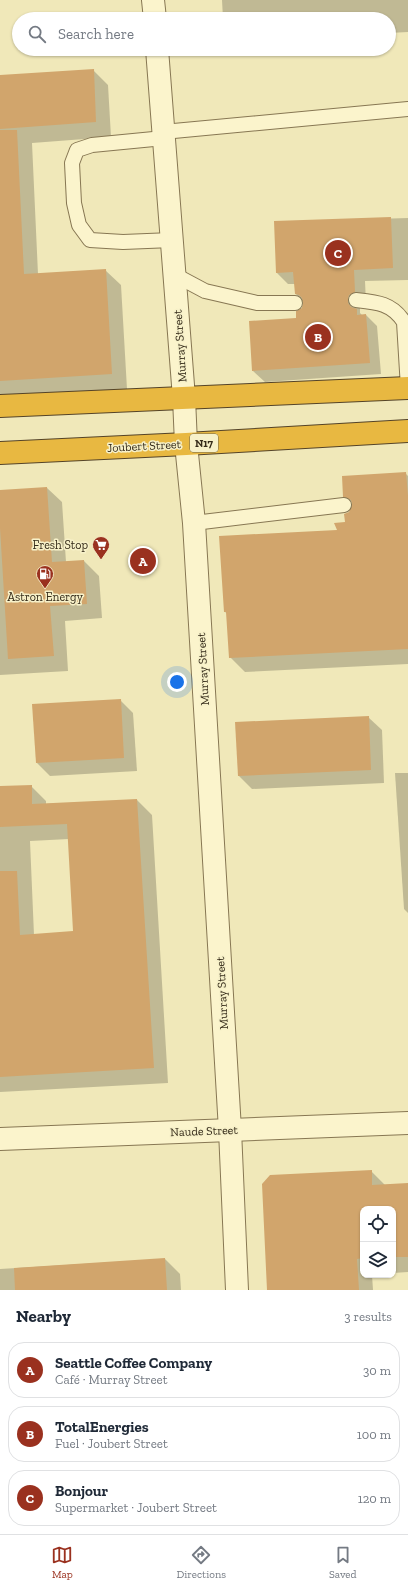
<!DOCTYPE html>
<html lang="en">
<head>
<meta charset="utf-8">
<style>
	body { margin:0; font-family:"Zilla Slab",serif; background:#f6f6f7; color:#1f2937 }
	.controls { position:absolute; right:12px; bottom:12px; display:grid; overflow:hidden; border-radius:8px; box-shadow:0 1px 3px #0004 }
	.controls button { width:36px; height:36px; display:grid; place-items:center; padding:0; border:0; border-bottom:1px solid #e0e1e3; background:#fff; color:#1f2937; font:20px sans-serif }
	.you { position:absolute; left:177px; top:682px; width:14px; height:14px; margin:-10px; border:3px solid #fff; border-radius:50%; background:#1a73e8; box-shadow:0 0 0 6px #1a73e833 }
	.badge { display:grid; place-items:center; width:26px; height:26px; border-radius:50%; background:#9a311f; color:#fff; font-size:13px; font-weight:700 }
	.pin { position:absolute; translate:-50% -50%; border:2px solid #fff; box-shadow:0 1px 4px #0006 }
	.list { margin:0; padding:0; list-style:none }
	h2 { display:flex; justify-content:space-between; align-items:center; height:52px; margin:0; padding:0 16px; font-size:17px }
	h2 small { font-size:13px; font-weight:400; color:#747a83 }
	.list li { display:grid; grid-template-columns:26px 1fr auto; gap:12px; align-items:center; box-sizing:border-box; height:56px; margin:0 8px 8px; padding:0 8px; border:1px solid #e0e1e3; border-radius:16px }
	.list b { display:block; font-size:15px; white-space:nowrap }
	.list p { margin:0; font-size:13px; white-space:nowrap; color:#747a83 }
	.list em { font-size:13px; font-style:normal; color:#747a83 }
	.icon { flex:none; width:22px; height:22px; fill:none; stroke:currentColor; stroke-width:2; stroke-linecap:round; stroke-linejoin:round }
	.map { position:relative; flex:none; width:408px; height:1290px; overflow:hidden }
	.search { position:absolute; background:#fff; box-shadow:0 1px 3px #0004; left:12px; right:12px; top:12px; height:44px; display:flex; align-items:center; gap:10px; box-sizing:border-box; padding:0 14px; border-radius:22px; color:#747a83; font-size:15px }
	.sheet { height:244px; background:#fff }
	nav { display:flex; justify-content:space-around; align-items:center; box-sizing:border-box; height:56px; border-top:1px solid #e0e1e3; background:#fff; font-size:11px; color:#747a83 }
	nav a { display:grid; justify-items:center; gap:2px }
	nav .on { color:#9a311f }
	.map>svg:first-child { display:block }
	.shadow { fill:#0003; fill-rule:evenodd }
	.building { fill:#d1a56c }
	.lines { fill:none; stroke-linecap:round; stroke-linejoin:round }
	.lane-casing { stroke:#877753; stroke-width:16 }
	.street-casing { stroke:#877753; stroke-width:24 }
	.highway-casing { stroke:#544328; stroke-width:24 }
	.lane { stroke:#fbf4cc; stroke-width:14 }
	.street { stroke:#fbf4cc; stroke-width:22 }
	.highway { stroke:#e8b841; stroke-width:22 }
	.labels { text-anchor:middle; stroke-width:3; stroke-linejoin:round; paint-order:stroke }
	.shield { fill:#f7f1c9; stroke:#6f664e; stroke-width:1 }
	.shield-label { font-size:11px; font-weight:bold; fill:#352b19 }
	.street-label { font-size:12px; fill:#352b19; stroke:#f7f1c9 }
	.poi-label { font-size:12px; fill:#352b19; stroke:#f7f1c9; text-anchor:end }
</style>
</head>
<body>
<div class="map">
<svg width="408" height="1290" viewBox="0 0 408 1290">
	<rect width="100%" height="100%" fill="#f0e8b9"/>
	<g class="shadow">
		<path d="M222,0h186v32l-19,1v-14h-166z"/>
		<path d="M238,49h44l-43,1z"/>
		<path d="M93,70l15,15 3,52 -79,6 6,131 67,-4 16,15 6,104 -127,8v-321z"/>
		<path d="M408,218v62l-43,1 1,22 -6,4v6l2,2h4l11,11 4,48 -116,8 -12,-11 44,-52 7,-16 -8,-9 -1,-10h-7l-11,-11 -2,-51z"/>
		<path d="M406,474l2,2v188l-163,8 -15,-15 -2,-43 -3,-2 113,-81 8,-8 7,-18 -9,-9z"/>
		<path d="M47,488l15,14 4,60 18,-1 15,15 3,42 -37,3 3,50 -68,4v-184z"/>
		<path d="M120,700l13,13 4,58 -87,5 -13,-13z"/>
		<path d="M368,717l14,13 2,53 -132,6 -13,-13 -3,-53z"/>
		<path d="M395,773h13v140l-4,-4z"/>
		<path d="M31,786l15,15v3l91,-4 15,15 16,268 -168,9v-304zM69,839l6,93 -41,3 -4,-94z"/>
		<path d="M371,1171l14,14 23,-1v88l-15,1v-64h-30v66h9l1,15h-105z"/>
		<path d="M165,1259l15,15 1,16h-181v-21z"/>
	</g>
	<g class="building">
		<path d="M94,69l2,53 -96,7v-54z"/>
		<path d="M0,130h17l7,144 82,-5 6,105 -112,7z"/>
		<path d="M391,217l2,51 -39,2 1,22 -6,3 -1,4v4l3,4 6,2v6l9,-1 4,49 -118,8 -3,-50 47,-3v-7l6,-3 1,-5 -1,-5 -3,-3 -4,-1 -2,-22 -17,1 -2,-52z"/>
		<path d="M406,472l2,24v153l-179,9 -3,-46h-2l-5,-76 118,-6 -3,-7 11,-1 -1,-8 5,-2 3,-8 -1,-4 -8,-3 -1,-21z"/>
		<path d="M47,487l5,75 32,-2 3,44 -37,2 4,50 -46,3 -8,-131v-38z"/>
		<path d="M121,699l3,59 -88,5 -4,-59z"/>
		<path d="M369,716l2,54 -133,6 -3,-54z"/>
		<path d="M32,785v19l105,-5 17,269 -154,9v-206h17l3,64 53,-4 -6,-107 -67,3v-41z"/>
		<path d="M372,1170v15l36,-2v74h-15v-48h-30v49l-6,1 2,31h-92l-5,-106 8,-9z"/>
		<path d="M165,1258l2,32h-152l-1,-22z"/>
	</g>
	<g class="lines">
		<defs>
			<g id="lane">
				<path d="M163,132l245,-23"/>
				<path d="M164,138l-72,7 -15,5 -5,13 2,40 5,22 11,15 33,2 49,-2"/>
				<path d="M175,275l30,16 52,12h38"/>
				<path d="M356,300c20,2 36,3 48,22l4,66"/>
				<path d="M194,523l150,-18"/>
			</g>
			<g id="street">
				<path d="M153,0l2,19"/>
				<path d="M157,49l27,349 2,46 8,79 36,607 7,160"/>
				<path d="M0,1139l408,-16"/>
			</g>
			<g id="highway">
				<path d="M0,406l408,-18"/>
				<path d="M0,453l186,-9 222,-13"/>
			</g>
		</defs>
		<use href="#lane" class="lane-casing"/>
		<use href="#street" class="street-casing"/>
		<use href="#highway" class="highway-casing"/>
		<use href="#lane" class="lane"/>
		<use href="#street" class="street"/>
		<use href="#highway" class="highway"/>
	</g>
	<defs>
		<symbol id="supermarket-pin" viewBox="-11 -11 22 30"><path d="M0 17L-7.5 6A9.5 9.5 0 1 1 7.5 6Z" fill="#9a311f" stroke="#f7f1c9"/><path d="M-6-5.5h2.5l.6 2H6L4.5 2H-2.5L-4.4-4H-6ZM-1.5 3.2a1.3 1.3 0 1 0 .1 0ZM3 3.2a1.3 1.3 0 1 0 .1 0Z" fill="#fff"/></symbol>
		<symbol id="fuel-pin" viewBox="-11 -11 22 30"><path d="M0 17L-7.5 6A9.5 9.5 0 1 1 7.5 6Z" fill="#9a311f" stroke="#f7f1c9"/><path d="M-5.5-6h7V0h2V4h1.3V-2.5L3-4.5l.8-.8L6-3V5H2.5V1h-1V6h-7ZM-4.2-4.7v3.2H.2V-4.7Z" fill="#fff"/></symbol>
	</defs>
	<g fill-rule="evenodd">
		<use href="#supermarket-pin" x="91" y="535" width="20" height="27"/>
		<use href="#fuel-pin" x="35" y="564" width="20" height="27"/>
	</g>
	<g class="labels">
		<rect class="shield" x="190" y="434" width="28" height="18" rx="3"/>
		<g class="shield-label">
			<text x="204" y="447">N17</text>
		</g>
		<g class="street-label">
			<text transform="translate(180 346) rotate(-94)" y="4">Murray Street</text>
			<text transform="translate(144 446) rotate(-3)" y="4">Joubert Street</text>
			<text transform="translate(203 669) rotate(-93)" y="4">Murray Street</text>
			<text transform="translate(222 993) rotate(-93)" y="4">Murray Street</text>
			<text transform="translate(204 1131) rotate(-2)" y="4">Naude Street</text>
		</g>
		<g class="poi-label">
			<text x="88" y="549">Fresh Stop</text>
			<text x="45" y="601" text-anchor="middle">Astron Energy</text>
		</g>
	</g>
</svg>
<div class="controls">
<button><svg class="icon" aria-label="locate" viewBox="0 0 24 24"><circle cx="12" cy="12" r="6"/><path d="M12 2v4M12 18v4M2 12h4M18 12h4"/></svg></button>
<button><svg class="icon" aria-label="layers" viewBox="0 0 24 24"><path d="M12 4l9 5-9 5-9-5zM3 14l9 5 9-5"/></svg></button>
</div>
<div class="you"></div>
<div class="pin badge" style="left:143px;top:561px">A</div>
<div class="pin badge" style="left:318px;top:337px">B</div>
<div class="pin badge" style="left:338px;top:253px">C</div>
<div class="search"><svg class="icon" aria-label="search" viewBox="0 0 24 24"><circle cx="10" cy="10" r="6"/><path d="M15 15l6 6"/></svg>Search here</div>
</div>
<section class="sheet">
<h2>Nearby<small>3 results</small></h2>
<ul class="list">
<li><span class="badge">A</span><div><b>Seattle Coffee Company</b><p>Café · Murray Street</p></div><em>30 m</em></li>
<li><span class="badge">B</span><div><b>TotalEnergies</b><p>Fuel · Joubert Street</p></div><em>100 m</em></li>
<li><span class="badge">C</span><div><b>Bonjour</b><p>Supermarket · Joubert Street</p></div><em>120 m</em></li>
</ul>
</section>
<nav>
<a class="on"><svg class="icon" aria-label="map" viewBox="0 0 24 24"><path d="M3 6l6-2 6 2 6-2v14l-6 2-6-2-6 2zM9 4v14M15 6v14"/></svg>Map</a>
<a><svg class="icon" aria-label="directions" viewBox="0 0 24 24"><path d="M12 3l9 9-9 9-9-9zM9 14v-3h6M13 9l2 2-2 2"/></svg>Directions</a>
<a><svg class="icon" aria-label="saved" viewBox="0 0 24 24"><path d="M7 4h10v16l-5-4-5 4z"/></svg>Saved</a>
</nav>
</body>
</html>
